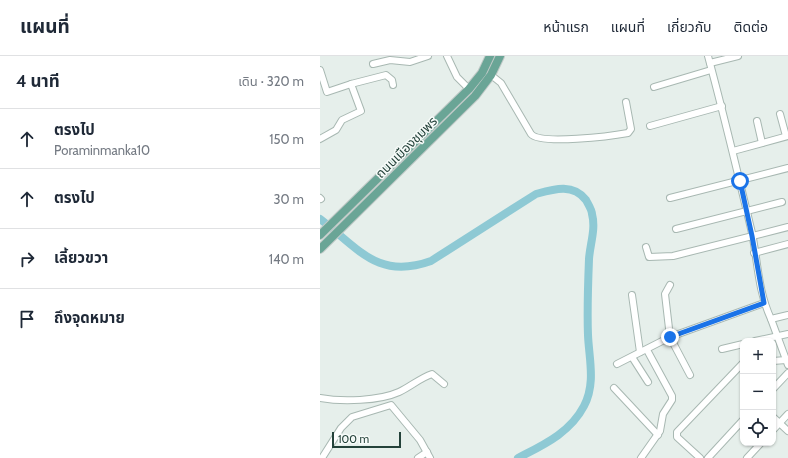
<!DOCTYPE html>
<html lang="th">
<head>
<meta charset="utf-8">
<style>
	body { margin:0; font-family:Cabin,"Noto Sans Thai",sans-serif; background:#f6f6f7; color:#1f2937 }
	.controls { position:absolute; right:12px; bottom:12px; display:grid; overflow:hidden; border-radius:8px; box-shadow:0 1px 3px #0004 }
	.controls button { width:36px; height:36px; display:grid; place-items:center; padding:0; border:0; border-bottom:1px solid #e0e1e3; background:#fff; color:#1f2937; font:20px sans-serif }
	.scale { position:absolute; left:12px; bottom:10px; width:69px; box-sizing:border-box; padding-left:4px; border:2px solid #24423a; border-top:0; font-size:11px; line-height:14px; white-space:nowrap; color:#24423a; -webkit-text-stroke:3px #f7fbf9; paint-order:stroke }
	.stop { position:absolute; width:12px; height:12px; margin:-9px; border:3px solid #1a73e8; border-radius:50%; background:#fff }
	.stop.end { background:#1a73e8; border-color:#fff; box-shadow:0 1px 4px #0008 }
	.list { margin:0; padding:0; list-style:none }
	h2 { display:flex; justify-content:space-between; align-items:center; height:52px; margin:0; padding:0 16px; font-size:17px }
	h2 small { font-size:13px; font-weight:400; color:#747a83 }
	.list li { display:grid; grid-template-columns:26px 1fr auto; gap:12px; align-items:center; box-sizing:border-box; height:60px; padding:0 16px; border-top:1px solid #e0e1e3 }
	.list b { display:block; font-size:15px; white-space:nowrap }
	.list p { margin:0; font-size:13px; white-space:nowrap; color:#747a83 }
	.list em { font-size:13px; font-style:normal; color:#747a83 }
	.icon { flex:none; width:22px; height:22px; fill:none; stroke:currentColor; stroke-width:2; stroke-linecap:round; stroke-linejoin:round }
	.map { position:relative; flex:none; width:468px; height:402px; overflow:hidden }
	header { display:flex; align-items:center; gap:24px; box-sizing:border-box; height:56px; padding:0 20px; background:#fff; border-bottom:1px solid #e0e1e3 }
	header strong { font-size:19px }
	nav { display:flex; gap:22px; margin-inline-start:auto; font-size:14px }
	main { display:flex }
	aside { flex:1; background:#fff }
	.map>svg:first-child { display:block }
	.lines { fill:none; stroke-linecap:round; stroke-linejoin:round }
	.river { stroke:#8ec9d4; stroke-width:8 }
	.minor-casing { stroke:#a8b8b2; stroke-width:8 }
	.major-casing { stroke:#c2cac8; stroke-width:10 }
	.minor { stroke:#fff; stroke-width:6 }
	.major { stroke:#6aa596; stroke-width:8 }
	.route { stroke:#1a73e8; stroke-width:5 }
	.labels { text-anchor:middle; stroke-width:3; stroke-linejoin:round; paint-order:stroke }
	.street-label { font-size:13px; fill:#24423a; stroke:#f7fbf9 }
</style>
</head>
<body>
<header>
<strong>แผนที่</strong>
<nav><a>หน้าแรก</a><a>แผนที่</a><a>เกี่ยวกับ</a><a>ติดต่อ</a></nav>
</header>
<main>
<aside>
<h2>4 นาที<small>เดิน · 320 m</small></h2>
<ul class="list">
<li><svg class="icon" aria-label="ahead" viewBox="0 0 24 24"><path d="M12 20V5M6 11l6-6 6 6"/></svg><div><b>ตรงไป</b><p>Poraminmanka10</p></div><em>150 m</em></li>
<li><svg class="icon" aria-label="ahead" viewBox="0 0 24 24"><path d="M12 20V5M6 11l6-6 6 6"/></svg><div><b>ตรงไป</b></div><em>30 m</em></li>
<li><svg class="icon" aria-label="right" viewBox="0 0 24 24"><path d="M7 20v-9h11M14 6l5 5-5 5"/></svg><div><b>เลี้ยวขวา</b></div><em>140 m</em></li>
<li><svg class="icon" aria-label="arrive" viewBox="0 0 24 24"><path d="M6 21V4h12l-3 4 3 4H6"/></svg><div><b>ถึงจุดหมาย</b></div></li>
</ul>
</aside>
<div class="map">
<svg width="468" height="402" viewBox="0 0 468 402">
	<rect width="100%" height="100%" fill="#e6efeb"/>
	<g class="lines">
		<path class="river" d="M0,163c39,30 58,61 111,42l105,-67c18,-5 37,-11 50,6 2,4 6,10 6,14 4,15 -2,30 -3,45 -1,25 -2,51 -1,76 1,24 8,48 -4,71 -14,27 -41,39 -66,52"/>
		<defs>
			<g id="minor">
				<path d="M127,0l10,21 12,12"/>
				<path d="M388,0c16,59 30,118 44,177 6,30 6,58 19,86l17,-4"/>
				<path d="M390,7l28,-7"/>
				<path d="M53,8l17,-4 20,2 18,-6"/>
				<path d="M0,14l7,22 24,-8 35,-9 6,5 1,5"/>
				<path d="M171,19l10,8 30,51c9,11 81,2 97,-1l3,-4 -5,-27"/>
				<path d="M334,31l57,-17"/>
				<path d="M460,58l6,22"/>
				<path d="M437,65l5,22"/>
				<path d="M330,70l72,-20"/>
				<path d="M0,83l16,-9 6,-10 19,-9 -10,-27"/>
				<path d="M413,95l55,-15"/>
				<path d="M0,142l1,1"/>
				<path d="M350,142l118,-30"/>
				<path d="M356,173l106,-27"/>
				<path d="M326,191l3,10 24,-1 115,-29"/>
				<path d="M434,197l34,-9"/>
				<path d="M350,229l-5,9 5,43 20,38"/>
				<path d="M312,239l8,57"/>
				<path d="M451,263l17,46"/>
				<path d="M435,285l33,-7"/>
				<path d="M402,293l21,-5"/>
				<path d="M312,301l16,25"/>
				<path d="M453,305l13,-1"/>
				<path d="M297,308l53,-27 94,-34"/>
				<path d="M294,332l44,47"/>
				<path d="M453,333l15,-16"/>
				<path d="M0,342c22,4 59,3 79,-6 11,-5 21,-14 33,-18l12,10"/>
				<path d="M453,361l15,14"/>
				<path d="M453,374l15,-16"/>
				<path d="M2,402l19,-30 11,-11 39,-12 29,35 10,18"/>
				<path d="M98,402l9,-6"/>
				<path d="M321,402l19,-27 3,-17 9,-14v-4l-25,-46"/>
				<path d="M380,402l-23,-21v-5l66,-69"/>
				<path d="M388,402l35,-38"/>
				<path d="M427,402l14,-15"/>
			</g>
			<g id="major">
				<path d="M0,179l149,-146 13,-16 8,-17"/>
				<path d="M0,193l155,-153 16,-21 9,-19"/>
			</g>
		</defs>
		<use href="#minor" class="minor-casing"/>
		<use href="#major" class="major-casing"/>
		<use href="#minor" class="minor"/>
		<use href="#major" class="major"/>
	</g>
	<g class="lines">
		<path class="route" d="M350,281l94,-34 -12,-67 -12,-55"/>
	</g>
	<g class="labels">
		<g class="street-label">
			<text transform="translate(86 91) rotate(-45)" y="5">ถนนเมืองชุมพร</text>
		</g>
	</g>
</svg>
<div class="controls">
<button>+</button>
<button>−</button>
<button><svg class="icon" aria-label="locate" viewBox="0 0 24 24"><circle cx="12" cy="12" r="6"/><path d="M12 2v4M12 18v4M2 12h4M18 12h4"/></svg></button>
</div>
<div class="scale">100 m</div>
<div class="stop" style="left:420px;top:125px"></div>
<div class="stop end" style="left:350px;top:281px"></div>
</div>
</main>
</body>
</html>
